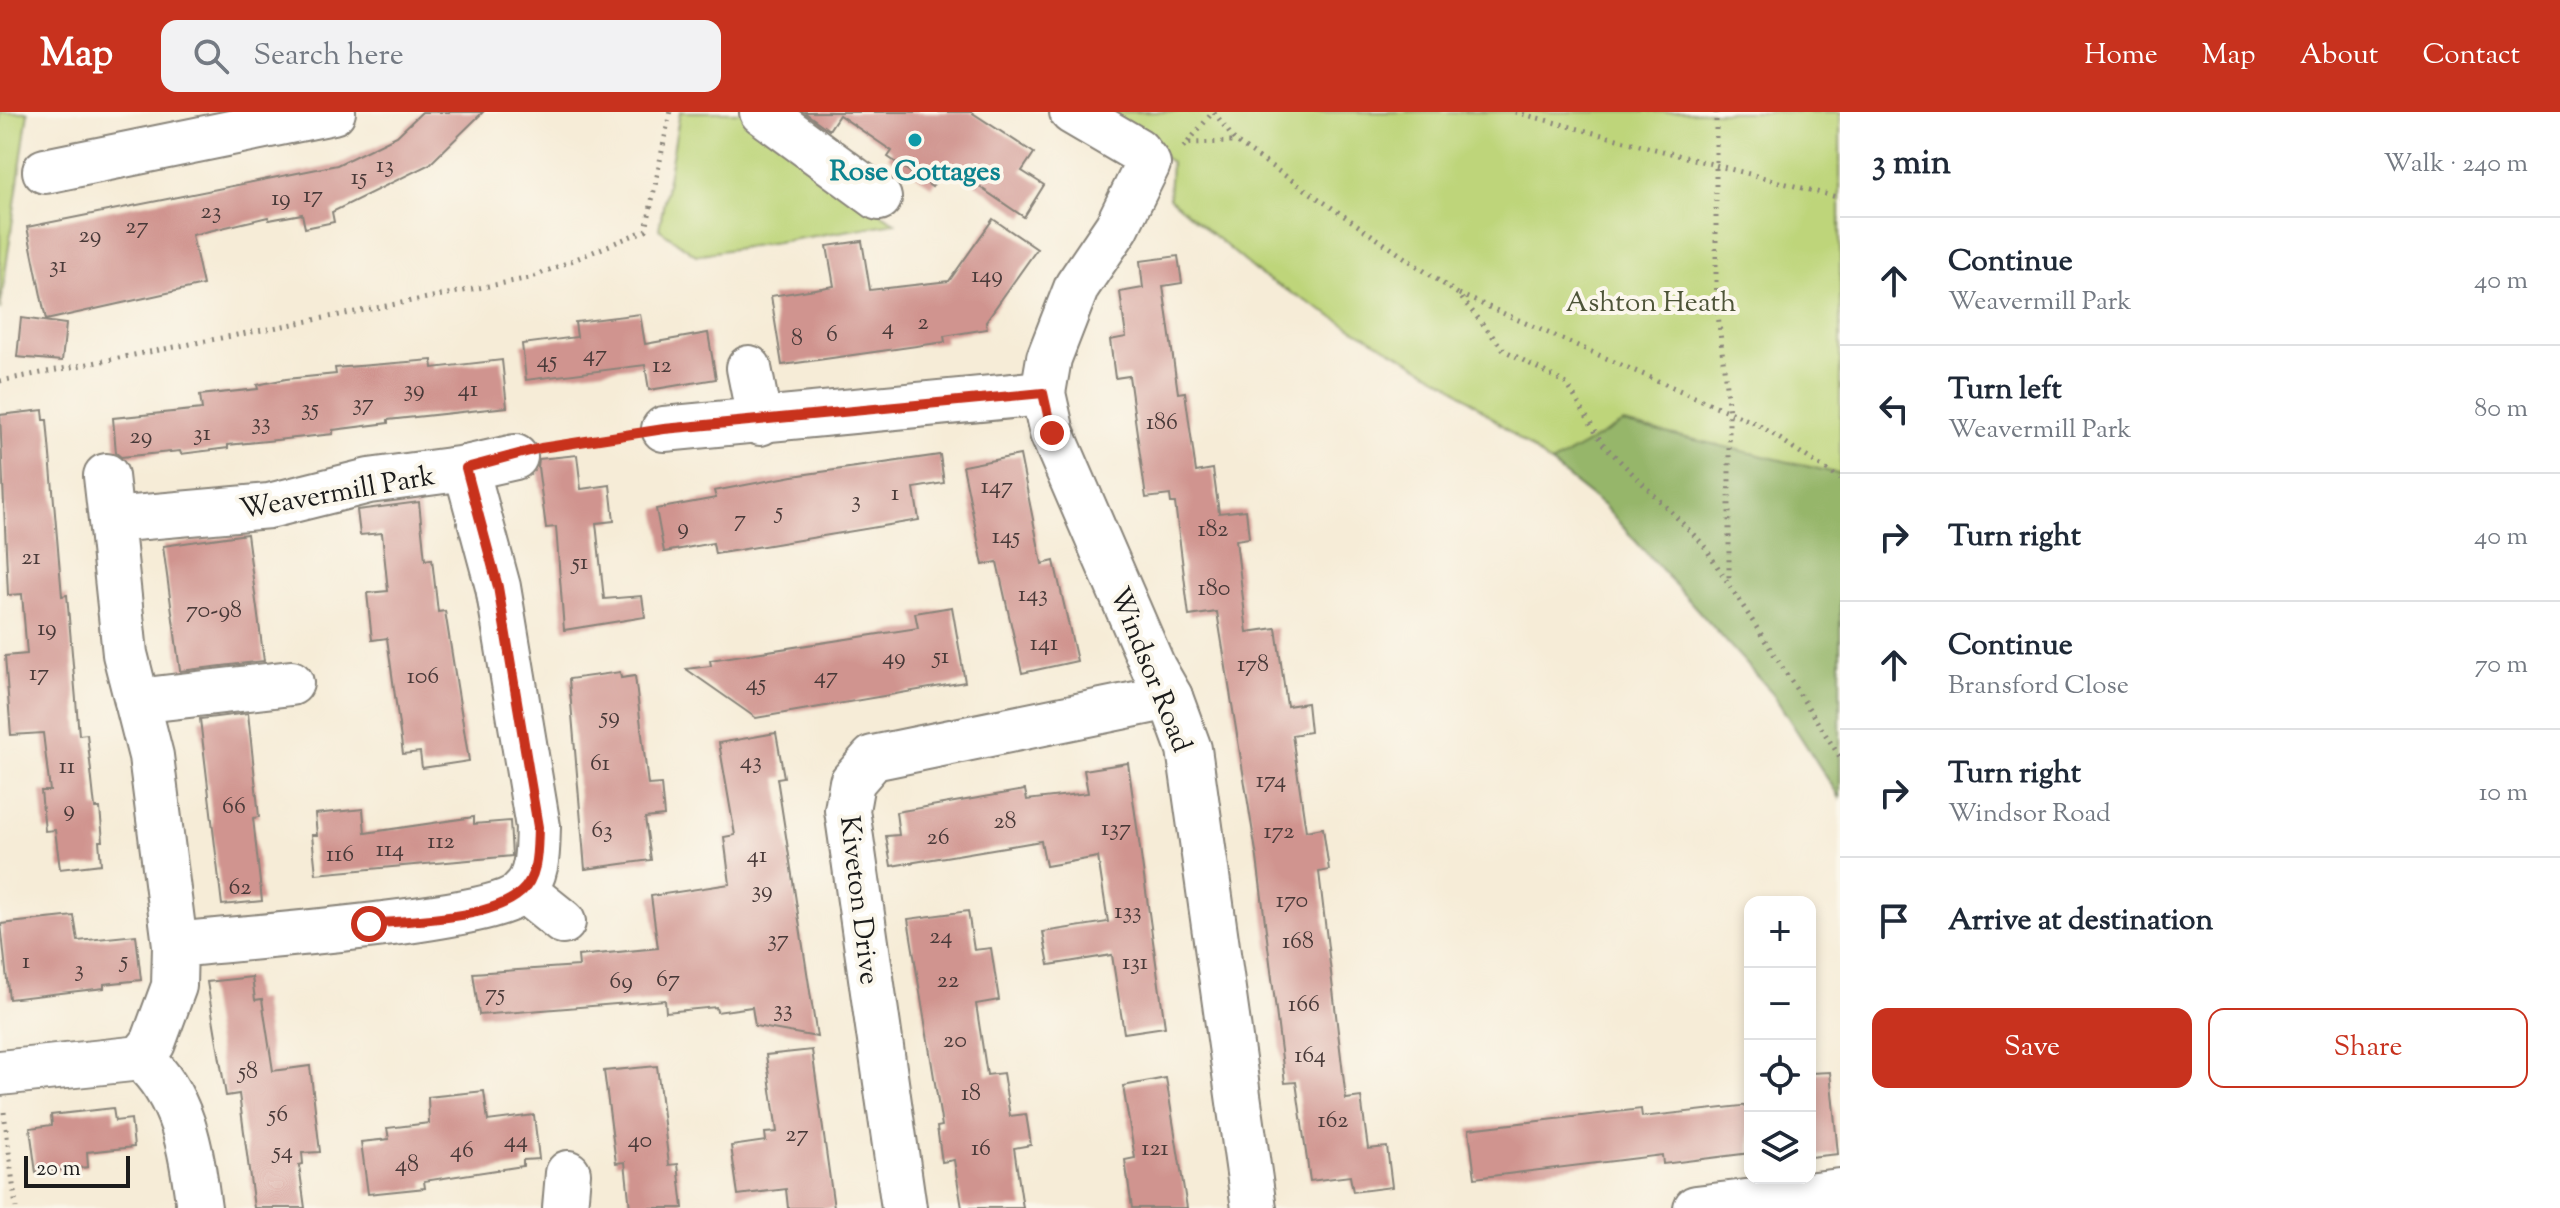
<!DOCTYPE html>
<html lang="en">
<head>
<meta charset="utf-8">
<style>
	body { margin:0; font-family:"Sorts Mill Goudy",serif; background:#f2f2f3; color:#1f2937 }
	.controls { position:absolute; right:24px; bottom:24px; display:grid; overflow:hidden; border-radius:16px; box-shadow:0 4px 12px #0003 }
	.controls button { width:72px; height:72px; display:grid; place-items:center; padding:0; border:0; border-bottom:2px solid #e0e1e3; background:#fff; color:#1f2937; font:40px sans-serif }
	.scale { position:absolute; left:24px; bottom:20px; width:106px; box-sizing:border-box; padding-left:8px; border:4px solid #1c1c1c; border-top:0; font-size:22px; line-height:28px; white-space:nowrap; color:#1c1c1c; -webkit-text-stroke:6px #fbf7ec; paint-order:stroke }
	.stop { position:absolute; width:24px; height:24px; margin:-18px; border:6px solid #c8321e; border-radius:50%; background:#fff }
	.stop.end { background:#c8321e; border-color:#fff; box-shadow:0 2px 8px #0008 }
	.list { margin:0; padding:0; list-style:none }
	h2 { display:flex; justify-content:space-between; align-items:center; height:104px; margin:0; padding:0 32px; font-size:34px }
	h2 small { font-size:26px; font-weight:400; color:#747a83 }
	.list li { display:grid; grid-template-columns:52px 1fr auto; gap:24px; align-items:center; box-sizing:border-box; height:128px; padding:0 32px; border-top:2px solid #e0e1e3 }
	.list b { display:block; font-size:30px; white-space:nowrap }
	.list p { margin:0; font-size:26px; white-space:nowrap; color:#747a83 }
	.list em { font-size:26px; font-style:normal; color:#747a83 }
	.actions { display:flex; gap:16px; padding:24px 32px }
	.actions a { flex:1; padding:18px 0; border:2px solid #c8321e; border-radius:16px; text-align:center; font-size:28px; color:#c8321e }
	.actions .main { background:#c8321e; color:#fff }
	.icon { flex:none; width:44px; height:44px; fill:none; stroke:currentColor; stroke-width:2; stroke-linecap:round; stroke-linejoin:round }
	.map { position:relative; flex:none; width:1840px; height:1096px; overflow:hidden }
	header { display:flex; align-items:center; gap:48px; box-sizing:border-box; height:112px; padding:0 40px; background:#c8321e; color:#fff }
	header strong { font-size:38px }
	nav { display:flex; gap:44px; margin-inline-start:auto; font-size:28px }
	.search { width:560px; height:72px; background:#f2f2f3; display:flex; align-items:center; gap:20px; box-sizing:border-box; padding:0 28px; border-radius:16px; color:#747a83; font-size:30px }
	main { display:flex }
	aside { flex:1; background:#fff }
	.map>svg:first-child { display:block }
	.green { fill:#bed57a; stroke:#6d784b; stroke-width:2 }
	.forest { fill:#96b66a; stroke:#596943; stroke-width:2 }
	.building { fill:#d0948f }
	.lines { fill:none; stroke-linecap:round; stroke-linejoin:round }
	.minor-casing { stroke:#89847a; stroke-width:48 }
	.path { stroke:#89847a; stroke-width:5; stroke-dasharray:2 6; stroke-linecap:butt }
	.minor { stroke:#fff; stroke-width:44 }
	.route { stroke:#c8321e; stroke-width:10 }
	.culture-dot { fill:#0f9aa8; stroke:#fbf7ec; stroke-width:3 }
	.labels { text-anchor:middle; stroke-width:8; stroke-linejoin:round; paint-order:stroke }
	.number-label { font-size:24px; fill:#493a39 }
	.culture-label { font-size:28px; font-weight:bold; fill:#0d838f; stroke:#fbf7ec }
	.park-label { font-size:28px; fill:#4d5438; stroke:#fbf7ec }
	.street-label { font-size:28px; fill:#1c1c1c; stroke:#fbf7ec }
</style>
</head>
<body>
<header>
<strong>Map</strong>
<div class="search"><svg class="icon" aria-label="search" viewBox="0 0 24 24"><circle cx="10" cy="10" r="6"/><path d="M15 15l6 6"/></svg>Search here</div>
<nav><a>Home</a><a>Map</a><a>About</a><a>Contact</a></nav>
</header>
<main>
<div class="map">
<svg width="1840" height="1096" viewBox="0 0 1840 1096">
	<rect width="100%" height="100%" fill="#fbf7ec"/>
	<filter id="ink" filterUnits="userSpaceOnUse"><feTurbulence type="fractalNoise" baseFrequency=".0125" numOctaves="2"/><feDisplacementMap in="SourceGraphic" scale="16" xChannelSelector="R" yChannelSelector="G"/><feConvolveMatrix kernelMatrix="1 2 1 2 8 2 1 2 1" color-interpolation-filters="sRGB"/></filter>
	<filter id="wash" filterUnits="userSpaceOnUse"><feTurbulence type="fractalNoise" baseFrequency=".006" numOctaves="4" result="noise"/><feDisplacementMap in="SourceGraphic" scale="32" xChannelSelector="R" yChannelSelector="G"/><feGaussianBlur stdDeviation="1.8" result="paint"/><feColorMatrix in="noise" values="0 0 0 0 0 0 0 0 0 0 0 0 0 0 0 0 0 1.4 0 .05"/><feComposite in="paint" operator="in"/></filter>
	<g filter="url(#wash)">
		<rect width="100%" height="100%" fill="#f6ecd7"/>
		<g class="green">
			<path d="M0,0h28l-28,198z"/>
			<path d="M680,0h61l154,111 -199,32 -37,-26z"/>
			<path d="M1091,0h749v686l-69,-107 -167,-185 -156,-123 -186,-107 -93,-78 2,-36z"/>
		</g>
		<path class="forest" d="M1623,311l217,51v324l-69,-107 -167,-185 -53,-42z"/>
		<g id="blocks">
			<g class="building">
				<path d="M422,0h61l-53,52 -98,48 2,10 -29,6 -3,-14 -33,6 -1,-3 -76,18 11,50 -157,35 -19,-93 310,-62 60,-29z"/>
				<path d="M804,0h167l63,41 -12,18 22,14 -20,32 -77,-52 -15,22 -44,-30 4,-6 -53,-36 -10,15z"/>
				<path d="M993,107l44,30 -51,72 1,8 -43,7 1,6 -163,23 -11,-69 63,-10 -7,-40 35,-5 8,49 79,-9z"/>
				<path d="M1178,144l4,27 -19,3 15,107 7,-1 11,80 17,-3 6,44 27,-3 3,28 -13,2 11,92 29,-4 11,78 20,-3 3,29 -18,3 14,96 17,-3 6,42 -10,2 27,227 15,-2 7,52 19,-2 5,40 -39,5 -3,-16 -40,5 -14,-99 -11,1 -28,-225 -40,-246 -28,4 -14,-113h-4l-1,-8 -24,3 -17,-122 -14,2 -5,-38 16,-3 -6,-45 23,-4 -3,-27z"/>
				<path d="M640,202l5,30 63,-11 8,46 -67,11 -4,-25 -119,15 -4,-36 55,-7 -2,-15z"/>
				<path d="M21,206l45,6 -4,37 -45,-4z"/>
				<path d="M432,248l1,8 69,-8 5,47 -119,13v3l-55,7v4l-105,11v3l-47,6 -1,-3 -59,6 -5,-4 -3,-35 89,-9 -2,-14 58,-6 -1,-4 29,-6 50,-5 -1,-6z"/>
				<path d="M43,298l1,10h3l15,176 5,-1 12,140 8,-1 8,74h5l3,33h-4l2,23 -41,5 -5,-39 -10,1 -4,-40h9l-7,-58 -32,2 -6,-79 22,-2 -5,-60 -14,1 -8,-180z"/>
				<path d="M577,343l4,34 29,-4 4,36 -18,2 8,76 38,-3 3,21 -81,13 -8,-103 -10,1 -8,-61 1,-8z"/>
				<path d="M940,343l4,28 -30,5 5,32 -204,34 -2,-11 -49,9 -8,-43 60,-11 -2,-7 79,-15z"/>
				<path d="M1020,343l22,109 12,-3 23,100 -55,12 -25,-111 -14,3 -20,-99z"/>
				<path d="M419,390l6,58 7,-1 6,53 7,-1 24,150 -47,7 -2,-16 -17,2 -16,-116 -15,2 -5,-47 21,-2 -6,-58 -22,2 -3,-25z"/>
				<path d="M247,422l17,127 -84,10 -17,-125z"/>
				<path d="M952,495l13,75 -209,36 -70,-49 25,-3 -1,-6 208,-32 -3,-15z"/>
				<path d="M620,560l1,6 14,-2 13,109 13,-1 3,32 -19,2 6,42 -66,9 -16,-190z"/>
				<path d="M248,601l11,104 -6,1 9,83 -40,4 -22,-186z"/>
				<path d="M776,621l8,44 -7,1 40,259 -62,-11 -3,-19 -35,5 -1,-5 -50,5 -1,-12 -186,15 -6,-42 106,-7 -1,-10 80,-8 -7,-52 79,-12 -6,-47 11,-2 -16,-92z"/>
				<path d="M1128,651l37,264 -41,6 -12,-78 -63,10 -6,-33 65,-10 -10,-65 -52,9 -5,-25 -150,25 -5,-30 13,-1 -3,-23 129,-22 2,10 61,-7 -4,-23z"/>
				<path d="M363,697l2,24 109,-16v7l36,-3 2,35 -196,18 -4,-39h5l-2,-21z"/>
				<path d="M968,799l6,39 17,-2 8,52 -23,4 11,71 16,-2 7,43 16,-2 5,31 -17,3 9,60h-61l-8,-48 -12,2 -5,-35 5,-1 -34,-207z"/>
				<path d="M74,804l4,25 58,-6 5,45 -37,4v4l-95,11 -8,-75z"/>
				<path d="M252,865l3,23 7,-1 11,72 37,-5 10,86 -18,1 1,11 -4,1 6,43h-51l-15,-114 -13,2 -19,-114z"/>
				<path d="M812,938l22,158h-46l-2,-19 -48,6 -7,-49 35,-5 -1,-8 12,-1 -11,-77z"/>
				<path d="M657,954l12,99 9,-1 5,44h-53l-5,-46 -9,1 -12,-92z"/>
				<path d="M1830,960l8,82 -28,3v-84z"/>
				<path d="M1166,966l21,130h-55l-7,-48 10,-2 -12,-72z"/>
				<path d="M484,979l4,30 46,-6 5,44 -16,1v6l-99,15 1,7 -57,6 -7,-52 28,-3 -2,-11 42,-5 -1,-26z"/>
				<path d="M1750,993v48l-87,11 -1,-9 -187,23 -6,-49 172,-20 1,8z"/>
				<path d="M113,996l2,13 16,-2 3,28 -47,5 1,15 -52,6 -6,-45 22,-3 -1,-10z"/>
			</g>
		</g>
	</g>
	<g filter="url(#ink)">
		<use href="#blocks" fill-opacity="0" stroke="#89847a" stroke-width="2"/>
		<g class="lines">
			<defs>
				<g id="minor">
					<path d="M762,0l117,86"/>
					<path d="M1072,0l65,38 11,14 -31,63 -40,59 -28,72 -6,35 9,40 102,236 16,28 19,52 65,459"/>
					<path d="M45,59l288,-59"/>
					<path d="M749,256l11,55"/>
					<path d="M664,317l379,-36"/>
					<path d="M466,356l49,-11"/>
					<path d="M106,364l5,44"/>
					<path d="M137,589l154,-18"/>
					<path d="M523,778l40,32"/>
					<path d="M141,946c44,40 50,94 58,150"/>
					<path d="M0,961l141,-15 12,-15 21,-57 1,-41 -24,-189 -26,-102 -14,-134 158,-14 100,-25 97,-13 32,119 40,240c-1,21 1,47 -15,64 -29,31 -291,47 -348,54"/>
					<path d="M565,1096l3,-35"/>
					<path d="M904,1096l-57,-398 5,-28 21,-24 297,-61"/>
					<path d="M1696,1096l144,-17"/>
				</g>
			</defs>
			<use href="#minor" class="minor-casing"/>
			<g class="path">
				<path d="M1214,0l22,30 222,152 46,56 63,34 35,59 101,101 137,213"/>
				<path d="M1515,0l325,86"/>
				<path d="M1716,0v184l13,117v169"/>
				<path d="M1188,30l25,-30"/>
				<path d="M1183,35l4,-4 48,-1"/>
				<path d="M1459,182l300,131 81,54"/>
				<path d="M0,269l530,-103 116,-48 24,-118"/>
				<path d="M550,334l77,-11"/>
				<path d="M4,1000l12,96"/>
			</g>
			<use href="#minor" class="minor"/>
		</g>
	</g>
	<g class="lines" filter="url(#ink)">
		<path class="route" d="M369,812c42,-4 121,-4 152,-32 18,-16 16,-44 17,-65l-40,-240 -32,-119 75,-20 123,-19 379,-36 9,40"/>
	</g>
	<circle class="culture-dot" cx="915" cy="28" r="8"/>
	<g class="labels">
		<g class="number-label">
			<text x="385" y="60">13</text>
			<text x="359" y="72">15</text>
			<text x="313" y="90">17</text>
			<text x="281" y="93">19</text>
			<text x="211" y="106">23</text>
			<text x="137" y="121">27</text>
			<text x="90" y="130">29</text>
			<text x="58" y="160">31</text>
			<text x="987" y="170">149</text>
			<text x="923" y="217">2</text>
			<text x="888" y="222">4</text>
			<text x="832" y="229">6</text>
			<text x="797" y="233">8</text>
			<text x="595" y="249">47</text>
			<text x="547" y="255">45</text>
			<text x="662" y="260">12</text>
			<text x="414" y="284">39</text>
			<text x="468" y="284">41</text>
			<text x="363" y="298">37</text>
			<text x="310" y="303">35</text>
			<text x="261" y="317">33</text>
			<text x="1162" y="317">186</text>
			<text x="202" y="328">31</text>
			<text x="141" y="331">29</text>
			<text x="997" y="381">147</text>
			<text x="895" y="388">1</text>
			<text x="856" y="395">3</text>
			<text x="779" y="406">5</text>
			<text x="740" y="414">7</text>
			<text x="683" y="422">9</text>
			<text x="1213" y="424">182</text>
			<text x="1006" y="431">145</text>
			<text x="31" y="452">21</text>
			<text x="580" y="457">51</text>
			<text x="1214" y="483">180</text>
			<text x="1033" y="489">143</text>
			<text x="214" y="505">70-98</text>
			<text x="47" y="523">19</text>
			<text x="1044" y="538">141</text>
			<text x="941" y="551">51</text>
			<text x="894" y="552">49</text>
			<text x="1253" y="559">178</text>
			<text x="39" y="568">17</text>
			<text x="423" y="571">106</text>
			<text x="826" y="571">47</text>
			<text x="756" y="578">45</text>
			<text x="610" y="611">59</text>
			<text x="751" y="656">43</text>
			<text x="600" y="658">61</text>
			<text x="67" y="661">11</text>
			<text x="1271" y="675">174</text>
			<text x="234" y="701">66</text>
			<text x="69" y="704">9</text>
			<text x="1005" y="716">28</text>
			<text x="1116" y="723">137</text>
			<text x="602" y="725">63</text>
			<text x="1279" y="726">172</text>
			<text x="938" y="732">26</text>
			<text x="441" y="736">112</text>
			<text x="390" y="744">114</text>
			<text x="340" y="749">116</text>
			<text x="757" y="750">41</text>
			<text x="240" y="782">62</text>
			<text x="762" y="785">39</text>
			<text x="1292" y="795">170</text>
			<text x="1128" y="806">133</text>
			<text x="941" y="831">24</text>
			<text x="778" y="834">37</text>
			<text x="1298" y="836">168</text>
			<text x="124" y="855">5</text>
			<text x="26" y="856">1</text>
			<text x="1135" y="857">131</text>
			<text x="79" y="864">3</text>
			<text x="668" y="874">67</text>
			<text x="948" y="875">22</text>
			<text x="621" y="876">69</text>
			<text x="495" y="888">75</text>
			<text x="1304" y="899">166</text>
			<text x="783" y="904">33</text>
			<text x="955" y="935">20</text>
			<text x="1310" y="950">164</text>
			<text x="248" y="966">58</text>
			<text x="971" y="988">18</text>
			<text x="278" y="1009">56</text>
			<text x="1333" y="1015">162</text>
			<text x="797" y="1029">27</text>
			<text x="516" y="1035">44</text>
			<text x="640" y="1035">40</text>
			<text x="981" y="1043">16</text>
			<text x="1155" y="1043">121</text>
			<text x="462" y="1045">46</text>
			<text x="283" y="1046">54</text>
			<text x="407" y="1059">48</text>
		</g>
		<g class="culture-label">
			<text x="915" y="68">Rose Cottages</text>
		</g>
		<g class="park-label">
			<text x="1651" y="199">Ashton Heath</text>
		</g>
		<g class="street-label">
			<text transform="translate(337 379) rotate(-10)" y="10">Weavermill Park</text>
			<text transform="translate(1152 557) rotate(68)" y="10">Windsor Road</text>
			<text transform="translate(861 788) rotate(83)" y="10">Kiveton Drive</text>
		</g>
	</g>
</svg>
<div class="controls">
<button>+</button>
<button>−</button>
<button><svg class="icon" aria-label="locate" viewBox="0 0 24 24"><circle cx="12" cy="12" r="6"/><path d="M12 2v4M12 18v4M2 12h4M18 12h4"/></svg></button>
<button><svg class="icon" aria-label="layers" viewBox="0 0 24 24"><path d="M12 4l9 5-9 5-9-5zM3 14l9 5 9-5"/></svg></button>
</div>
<div class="scale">20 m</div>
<div class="stop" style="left:369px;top:812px"></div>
<div class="stop end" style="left:1052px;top:321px"></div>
</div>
<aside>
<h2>3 min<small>Walk · 240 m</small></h2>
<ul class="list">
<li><svg class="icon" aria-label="ahead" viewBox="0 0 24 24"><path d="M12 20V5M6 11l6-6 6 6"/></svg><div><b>Continue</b><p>Weavermill Park</p></div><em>40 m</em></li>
<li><svg class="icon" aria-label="left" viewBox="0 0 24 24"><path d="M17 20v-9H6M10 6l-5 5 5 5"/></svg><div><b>Turn left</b><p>Weavermill Park</p></div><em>80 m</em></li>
<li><svg class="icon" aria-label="right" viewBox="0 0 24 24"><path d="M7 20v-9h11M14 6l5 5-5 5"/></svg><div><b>Turn right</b></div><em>40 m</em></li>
<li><svg class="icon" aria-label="ahead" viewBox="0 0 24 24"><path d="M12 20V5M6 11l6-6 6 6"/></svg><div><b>Continue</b><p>Bransford Close</p></div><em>70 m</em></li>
<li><svg class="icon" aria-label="right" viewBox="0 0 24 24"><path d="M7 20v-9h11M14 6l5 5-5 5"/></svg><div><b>Turn right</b><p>Windsor Road</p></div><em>10 m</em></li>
<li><svg class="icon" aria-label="arrive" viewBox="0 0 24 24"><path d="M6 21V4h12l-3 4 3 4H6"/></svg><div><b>Arrive at destination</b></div></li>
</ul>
<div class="actions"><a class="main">Save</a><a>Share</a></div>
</aside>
</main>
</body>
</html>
